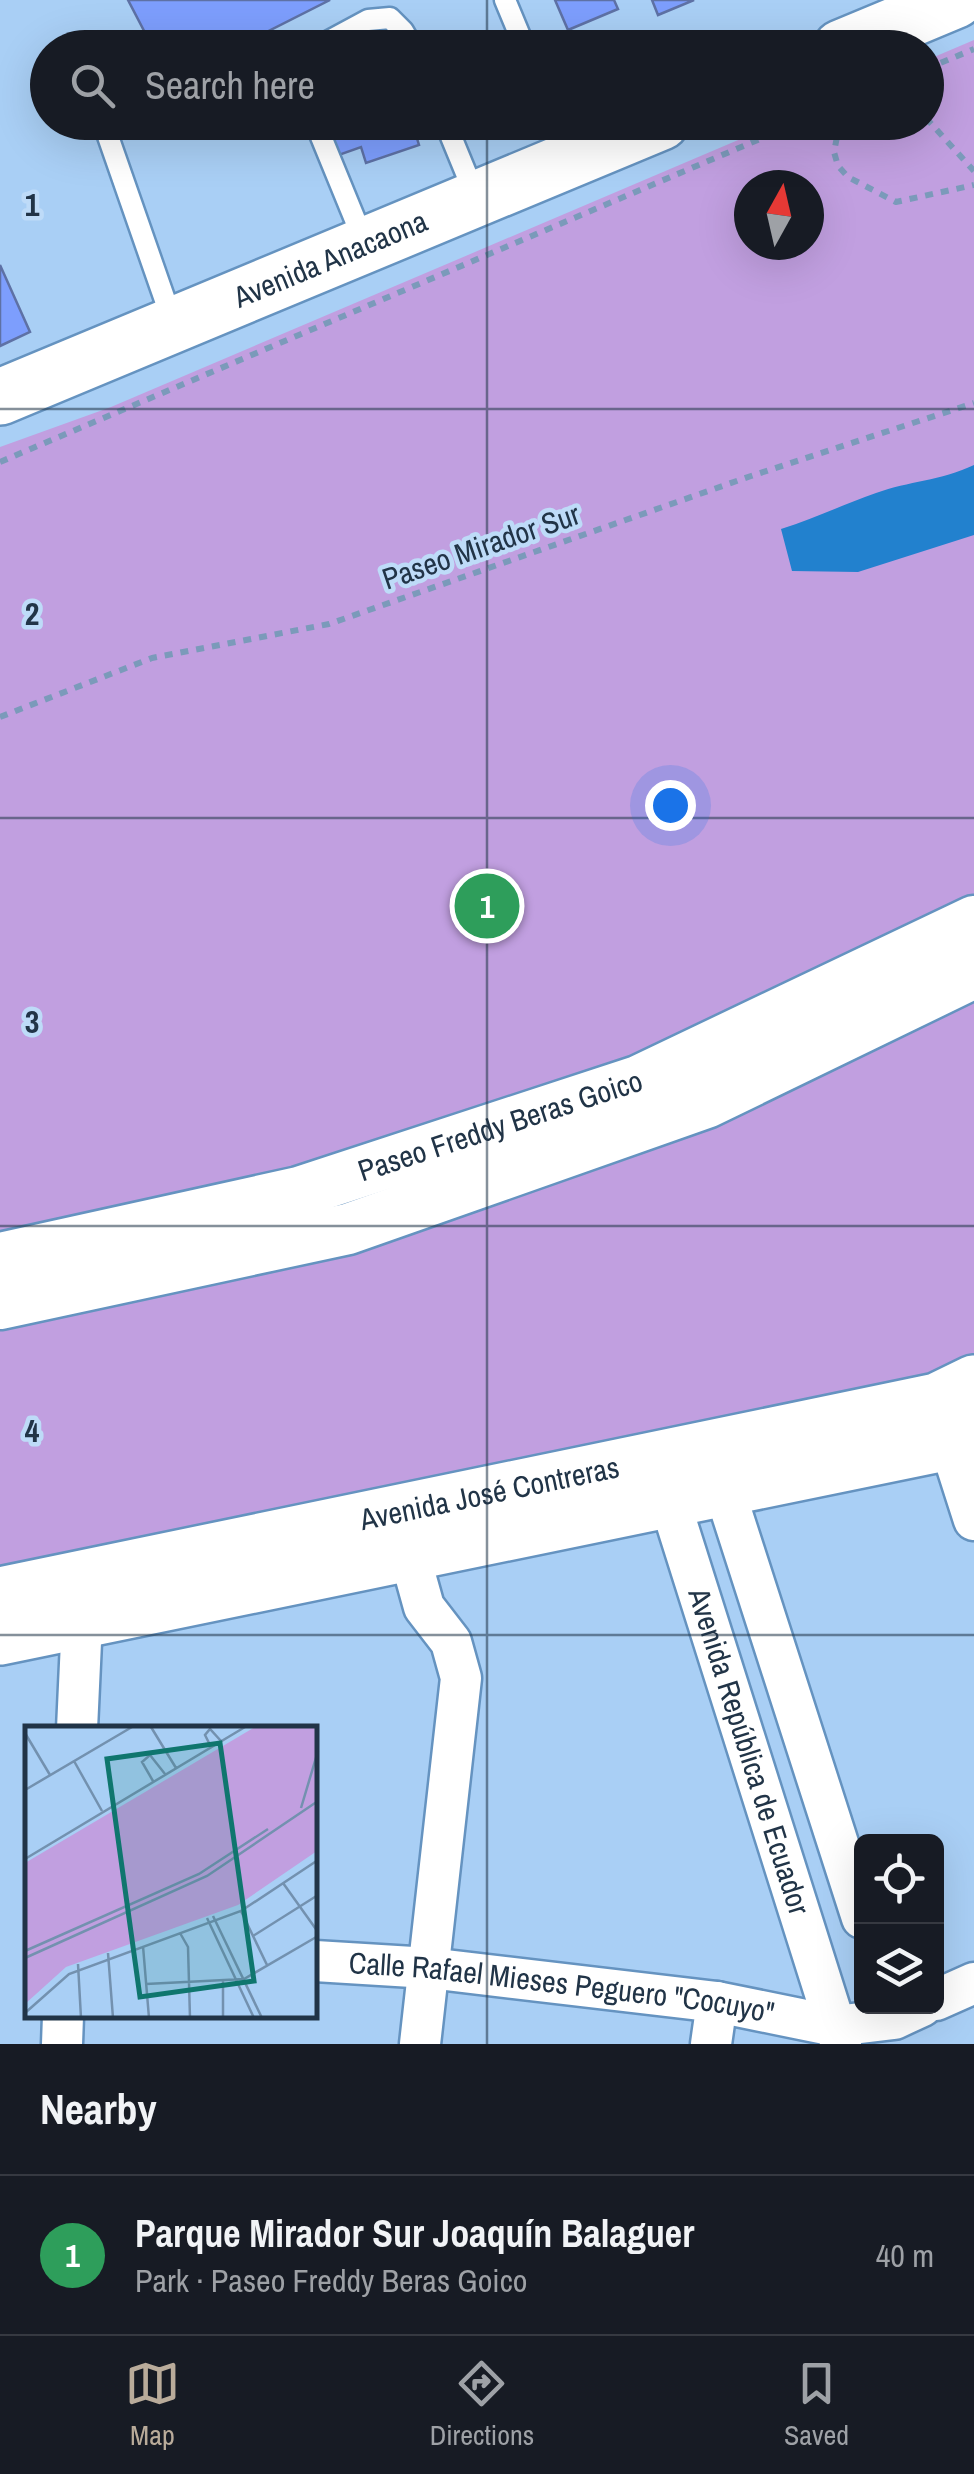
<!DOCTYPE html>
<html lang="en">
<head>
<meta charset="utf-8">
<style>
	body { margin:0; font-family:"Archivo Narrow",sans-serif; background:#20242c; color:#f1f3f6 }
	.controls { position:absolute; right:30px; bottom:30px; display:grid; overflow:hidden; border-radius:15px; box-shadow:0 10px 40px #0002 }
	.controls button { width:90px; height:90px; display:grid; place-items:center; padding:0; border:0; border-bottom:2px solid #363941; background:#171b24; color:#f1f3f6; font:50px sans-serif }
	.compass { position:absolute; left:734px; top:170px; width:90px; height:90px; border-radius:50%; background:#171b24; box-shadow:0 10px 40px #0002; rotate:8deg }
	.you { position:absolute; left:670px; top:805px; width:35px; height:35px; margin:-25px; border:8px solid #fff; border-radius:50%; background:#1a73e8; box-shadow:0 0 0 15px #1a73e833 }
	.badge { display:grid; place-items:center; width:65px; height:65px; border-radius:50%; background:#b9ab9a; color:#fff; font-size:32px; font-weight:700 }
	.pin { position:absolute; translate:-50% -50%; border:5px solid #fff; box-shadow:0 2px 10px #0006 }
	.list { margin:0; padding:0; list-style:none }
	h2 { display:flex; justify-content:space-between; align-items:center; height:130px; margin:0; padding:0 40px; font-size:42px }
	h2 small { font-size:32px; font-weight:400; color:#9ea1a6 }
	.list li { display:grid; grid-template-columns:65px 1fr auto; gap:30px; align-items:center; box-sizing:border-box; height:160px; padding:0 40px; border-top:2px solid #363941 }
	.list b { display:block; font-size:38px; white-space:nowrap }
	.list p { margin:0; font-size:32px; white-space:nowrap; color:#9ea1a6 }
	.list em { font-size:32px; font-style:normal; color:#9ea1a6 }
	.icon { flex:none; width:55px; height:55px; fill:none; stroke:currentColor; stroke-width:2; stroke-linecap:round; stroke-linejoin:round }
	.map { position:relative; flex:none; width:974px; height:2044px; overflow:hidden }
	.search { position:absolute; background:#171b24; box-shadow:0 10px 40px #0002; left:30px; right:30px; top:30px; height:110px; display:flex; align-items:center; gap:25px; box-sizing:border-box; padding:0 35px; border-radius:55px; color:#9ea1a6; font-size:38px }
	.sheet { height:290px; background:#171b24 }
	nav { display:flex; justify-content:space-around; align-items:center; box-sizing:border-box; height:140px; border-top:2px solid #363941; background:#171b24; font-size:28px; color:#9ea1a6 }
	nav a { display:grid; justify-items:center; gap:5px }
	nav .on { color:#b9ab9a }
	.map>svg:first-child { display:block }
	.green { fill:#c19fe0; fill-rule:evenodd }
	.water { fill:#2281ce }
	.building { fill:#7d9efd; stroke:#5e71a5; stroke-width:2.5 }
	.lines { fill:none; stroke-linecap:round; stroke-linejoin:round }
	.service-casing { stroke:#6593c0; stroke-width:25 }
	.minor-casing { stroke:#6593c0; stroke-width:45 }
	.tertiary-casing { stroke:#6593c0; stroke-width:55 }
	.secondary-casing { stroke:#6593c0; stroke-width:60 }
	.path { stroke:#7b9aba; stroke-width:6; stroke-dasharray:8 8; stroke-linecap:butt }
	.service { stroke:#fff; stroke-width:20 }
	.minor { stroke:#fff; stroke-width:40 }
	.tertiary { stroke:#fff; stroke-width:50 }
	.secondary { stroke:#fff; stroke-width:55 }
	.grid { fill:none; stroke:#213447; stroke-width:2.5; stroke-opacity:0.55 }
	.labels { text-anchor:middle; stroke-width:9; stroke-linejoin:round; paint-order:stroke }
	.street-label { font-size:30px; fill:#213447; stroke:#bedbf8 }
	.inset-road { fill:none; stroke:#7391af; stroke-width:2.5 }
	.view { fill:#0f766e; fill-opacity:0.15; stroke:#0f766e; stroke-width:5 }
	.inset-edge { fill:none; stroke:#213447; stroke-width:5 }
	.grid-label { font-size:32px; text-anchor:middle; font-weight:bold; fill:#213447; stroke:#bedbf8; stroke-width:9; stroke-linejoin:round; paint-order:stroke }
</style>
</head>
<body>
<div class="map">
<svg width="974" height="2044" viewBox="0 0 974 2044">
	<rect width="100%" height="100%" fill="#a9cff5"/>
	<path class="green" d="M974,40v1324l-42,21 -932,192v-1130l111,-40 667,-284 148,-1 1,-62zM749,185h60v60h-60z"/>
	<path class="water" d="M974,465v70l-116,37 -66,-1 -11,-42c33,-10 63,-25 95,-36 33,-12 64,-12 98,-28z"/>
	<g class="building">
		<path d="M128,0h202l-95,48h-82z"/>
		<path d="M555,0h59l4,9 -50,21z"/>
		<path d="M652,0h42l-36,15z"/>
		<path d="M325,122h117v1l-27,9 4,13 -53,18 -5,-16 -25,9z"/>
		<path d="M0,265l30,67 -30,14z"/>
	</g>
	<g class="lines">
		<defs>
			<g id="service">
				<path d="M505,0l20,48"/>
				<path d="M316,48l52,-28 22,-2 13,13 10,17"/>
				<path d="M103,122l70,201"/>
				<path d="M315,122l50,122"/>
				<path d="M445,122l30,73"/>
				<path d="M557,122l14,36"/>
			</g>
			<g id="minor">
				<path d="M949,1442l25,78"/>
				<path d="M716,1464l146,454"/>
				<path id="s1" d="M662,1477l179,567"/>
				<path d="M409,1553l15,54 27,35 10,36 -41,366"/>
				<path d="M77,1729l5,-109"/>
				<path id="s2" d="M315,1961l114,7 288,34 118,24 59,-7 28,-13"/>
				<path d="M936,2000l38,-17"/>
				<path d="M62,2044l1,-28"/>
				<path d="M711,2044l6,-42"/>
			</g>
			<g id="tertiary">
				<path id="s3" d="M0,1258l299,-66 339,-111 336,-160"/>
				<path d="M0,1304l348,-75 358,-126 268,-130"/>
			</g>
			<g id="secondary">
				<path d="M841,48l115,-48"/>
				<path id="s4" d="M0,397l661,-275"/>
				<path id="s5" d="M0,1595l937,-194 37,-18"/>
				<path d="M0,1637l949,-195 25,-12"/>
			</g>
		</defs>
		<use href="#service" class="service-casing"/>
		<use href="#minor" class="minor-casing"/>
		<use href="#tertiary" class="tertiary-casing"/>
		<use href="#secondary" class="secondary-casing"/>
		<g class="path">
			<path d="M926,69l48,-20"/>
			<path d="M926,118l48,53"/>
			<path d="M840,122l-6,30 4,14 10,11 48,25 78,-17"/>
			<path d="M0,462l800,-340"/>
			<path d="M0,717l152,-59 177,-34 422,-148 223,-73"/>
		</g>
		<use href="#service" class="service"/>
		<use href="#minor" class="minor"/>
		<use href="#tertiary" class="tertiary"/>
		<use href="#secondary" class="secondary"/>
	</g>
	<path class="grid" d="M487,0v48M487,122v1922M0,409h974M0,818h974M0,1226h974M0,1635h974"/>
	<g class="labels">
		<g class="street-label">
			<text dy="10" stroke="none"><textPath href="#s4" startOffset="358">Avenida Anacaona</textPath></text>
			<text transform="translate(481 547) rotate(-19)" y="10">Paseo Mirador Sur</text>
			<text dy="10" stroke="none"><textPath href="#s3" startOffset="518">Paseo Freddy Beras Goico</textPath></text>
			<text dy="10" stroke="none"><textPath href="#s5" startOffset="500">Avenida José Contreras</textPath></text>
			<text dy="10" stroke="none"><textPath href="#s1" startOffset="288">Avenida República de Ecuador</textPath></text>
			<text dy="10" stroke="none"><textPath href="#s2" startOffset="248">Calle Rafael Mieses Peguero "Cocuyo"</textPath></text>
		</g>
	</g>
	<g transform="translate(25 1726)">
		<rect width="292" height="292" fill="#a9cff5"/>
		<path d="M230,1h62v124l-79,54 -172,62 -41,37v-141z" fill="#c19fe0"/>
		<path class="inset-road" d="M126,1l25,41M0,7l25,42M186,21l-6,-12 5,-6 11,12M49,35l28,50M128,55l-11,-19 8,-7 15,19M0,64l107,-63M276,82l17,-57M0,133l220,-132M258,157l35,49M216,185l26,54M188,190l49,102M182,192l47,100M155,207l8,14 2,71M228,210l65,-41M118,220l6,72M0,225l174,-77 69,-45M83,227l5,65M0,232l182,-82 111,-75M53,238l3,54M198,254v38M121,258l98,-5 74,-43M0,287l44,-39 172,-63 77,-51"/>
		<path class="view" d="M195,17l34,238 -114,16 -33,-238z"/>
		<rect width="292" height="292" class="inset-edge"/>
	</g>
	<g class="grid-label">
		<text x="32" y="216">1</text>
		<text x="32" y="625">2</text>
		<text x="32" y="1033">3</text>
		<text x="32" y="1442">4</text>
	</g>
</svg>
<div class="controls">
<button><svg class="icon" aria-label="locate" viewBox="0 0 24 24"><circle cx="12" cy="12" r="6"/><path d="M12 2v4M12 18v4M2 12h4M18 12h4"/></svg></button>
<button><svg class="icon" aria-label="layers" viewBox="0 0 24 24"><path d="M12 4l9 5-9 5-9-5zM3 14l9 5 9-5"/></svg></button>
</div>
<svg class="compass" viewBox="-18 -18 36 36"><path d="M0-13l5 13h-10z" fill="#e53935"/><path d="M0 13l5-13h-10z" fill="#9ea1a6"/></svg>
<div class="you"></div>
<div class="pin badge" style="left:487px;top:906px;background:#2e9e5b">1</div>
<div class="search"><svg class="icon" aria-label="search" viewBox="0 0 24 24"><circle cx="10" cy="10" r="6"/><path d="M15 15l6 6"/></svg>Search here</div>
</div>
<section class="sheet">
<h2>Nearby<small></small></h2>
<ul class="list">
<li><span class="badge" style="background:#2e9e5b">1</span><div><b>Parque Mirador Sur Joaquín Balaguer</b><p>Park · Paseo Freddy Beras Goico</p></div><em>40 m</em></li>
</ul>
</section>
<nav>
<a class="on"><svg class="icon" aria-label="map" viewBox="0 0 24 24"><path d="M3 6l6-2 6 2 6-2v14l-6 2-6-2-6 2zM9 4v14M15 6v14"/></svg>Map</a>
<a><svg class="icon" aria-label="directions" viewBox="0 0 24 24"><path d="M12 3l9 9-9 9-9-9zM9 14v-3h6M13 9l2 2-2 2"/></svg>Directions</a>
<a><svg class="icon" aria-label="saved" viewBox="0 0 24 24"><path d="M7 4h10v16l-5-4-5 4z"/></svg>Saved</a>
</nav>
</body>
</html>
